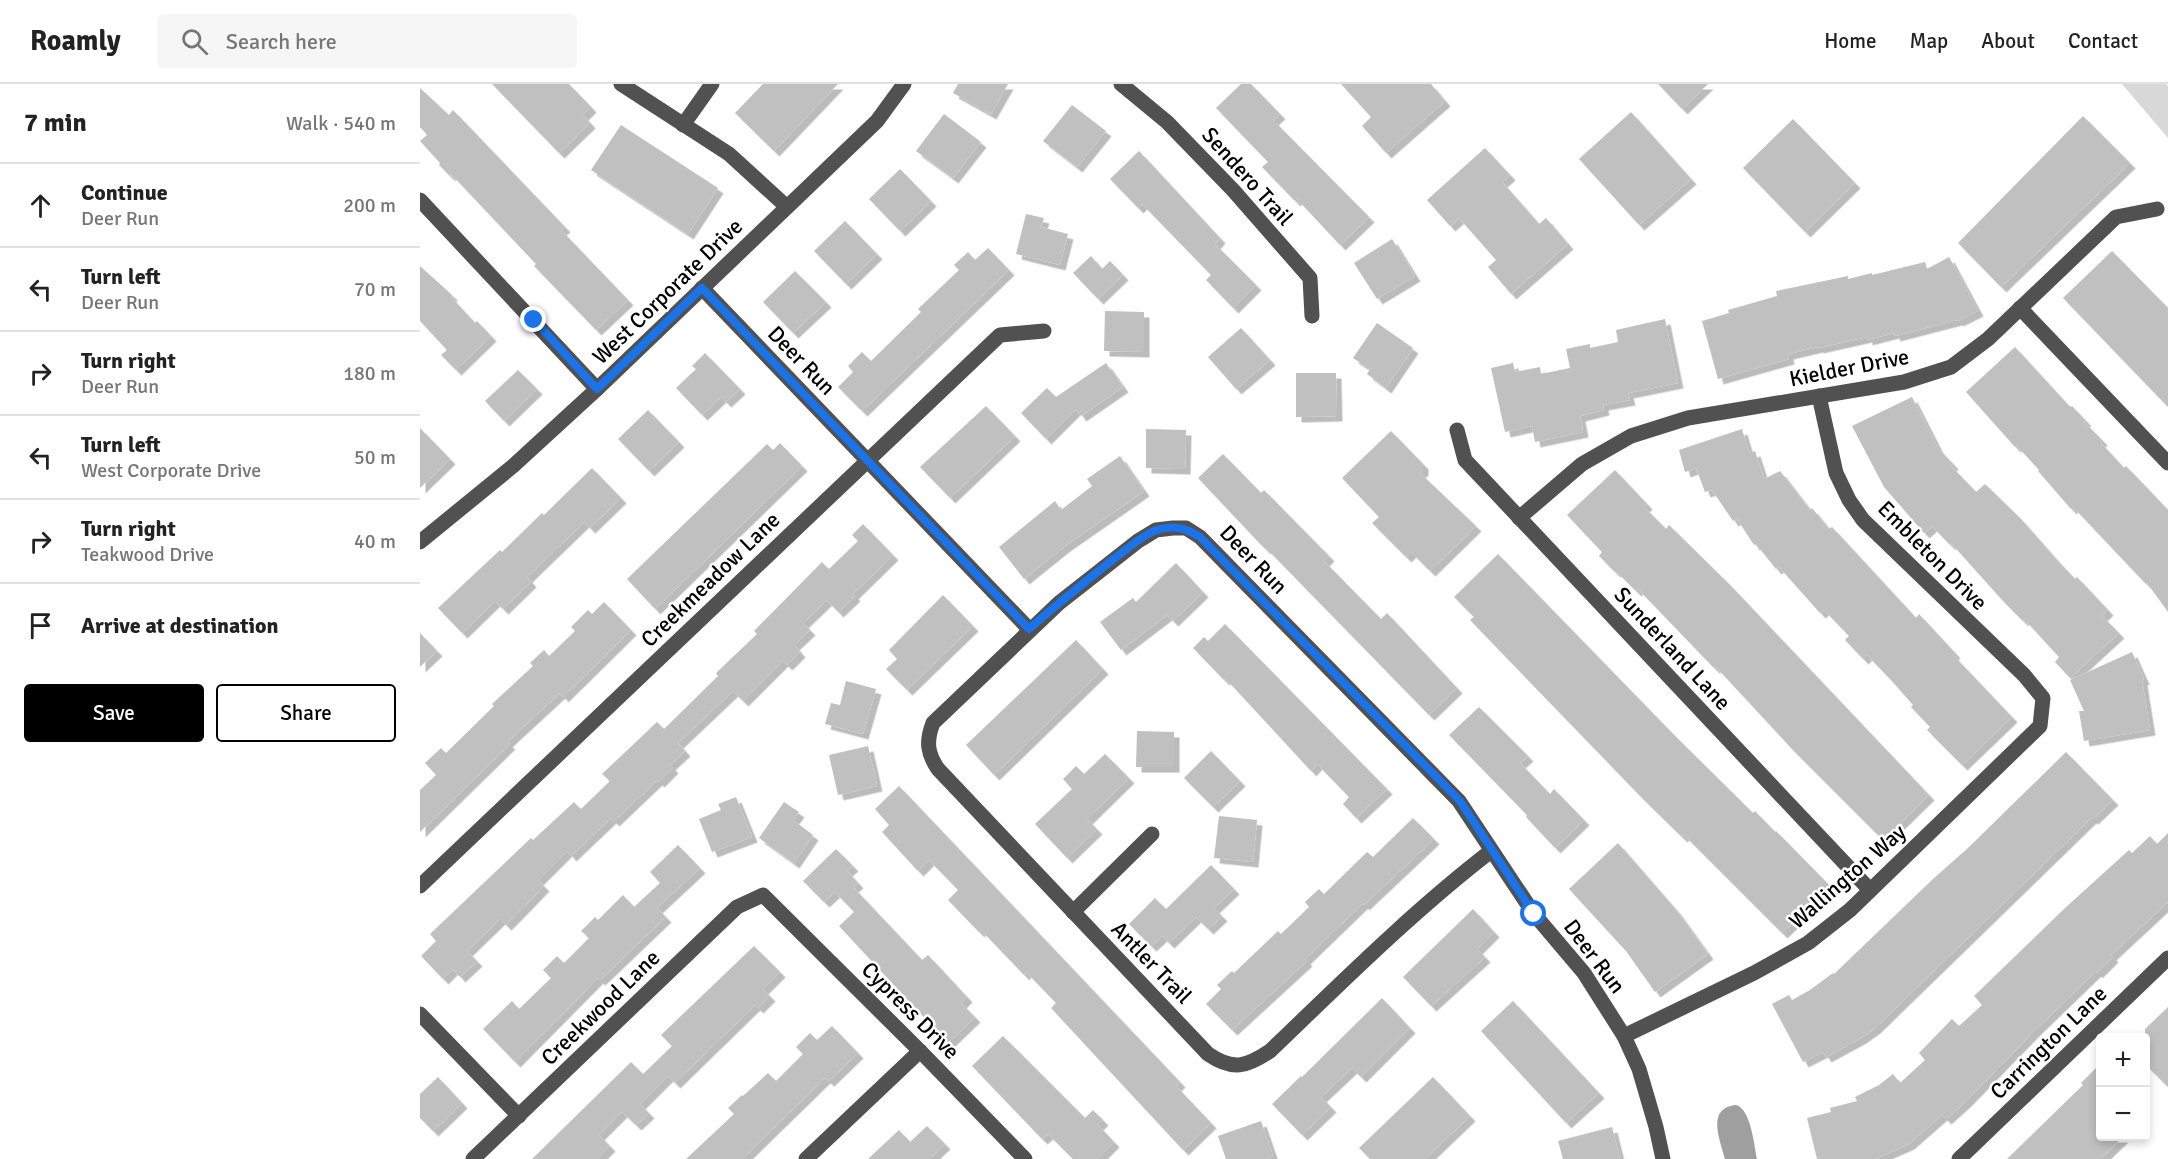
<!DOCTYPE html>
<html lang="en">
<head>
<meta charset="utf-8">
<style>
	body { margin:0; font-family:Signika,sans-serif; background:#f6f6f6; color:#222 }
	.controls { position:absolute; right:18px; bottom:18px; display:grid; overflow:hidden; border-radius:6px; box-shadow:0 3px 9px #0003 }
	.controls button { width:54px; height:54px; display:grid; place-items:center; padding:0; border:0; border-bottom:2px solid #e0e0e0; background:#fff; color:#222; font:30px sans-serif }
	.stop { position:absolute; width:18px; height:18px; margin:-14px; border:4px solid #1a73e8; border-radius:50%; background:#fff }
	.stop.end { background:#1a73e8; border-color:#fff; box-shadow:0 2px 6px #0008 }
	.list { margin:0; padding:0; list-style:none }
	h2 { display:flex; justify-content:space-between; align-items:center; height:78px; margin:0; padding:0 24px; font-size:26px }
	h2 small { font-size:20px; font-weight:400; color:#767676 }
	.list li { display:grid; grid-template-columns:39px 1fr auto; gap:18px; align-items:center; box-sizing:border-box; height:84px; padding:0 24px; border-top:2px solid #e0e0e0 }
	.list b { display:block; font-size:22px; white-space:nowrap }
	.list p { margin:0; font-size:20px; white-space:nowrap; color:#767676 }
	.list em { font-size:20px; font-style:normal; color:#767676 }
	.actions { display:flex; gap:12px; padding:18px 24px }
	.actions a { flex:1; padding:14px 0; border:2px solid #000; border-radius:6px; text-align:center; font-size:21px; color:#000 }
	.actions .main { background:#000; color:#fff }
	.icon { flex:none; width:33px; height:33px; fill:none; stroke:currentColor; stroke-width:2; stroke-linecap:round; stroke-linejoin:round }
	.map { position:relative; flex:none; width:1748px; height:1075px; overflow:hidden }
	header { display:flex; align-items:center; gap:36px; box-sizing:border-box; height:84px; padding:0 30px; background:#fff; border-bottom:2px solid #e0e0e0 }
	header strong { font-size:28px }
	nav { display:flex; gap:33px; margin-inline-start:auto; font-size:21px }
	.search { width:420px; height:54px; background:#f6f6f6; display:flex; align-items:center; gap:15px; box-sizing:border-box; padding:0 21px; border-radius:6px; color:#767676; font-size:22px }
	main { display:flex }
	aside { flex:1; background:#fff }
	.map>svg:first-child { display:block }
	.green { fill:#d8d8d8 }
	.water { fill:#9f9f9f }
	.building { fill:#c0c0c0; filter:url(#shadow) }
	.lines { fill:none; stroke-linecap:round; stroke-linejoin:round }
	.minor { stroke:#515151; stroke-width:15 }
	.route { stroke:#1a73e8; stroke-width:8 }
	.labels { text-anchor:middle; stroke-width:5; stroke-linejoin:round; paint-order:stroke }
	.street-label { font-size:22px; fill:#000; stroke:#fff }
</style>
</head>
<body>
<header>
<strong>Roamly</strong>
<div class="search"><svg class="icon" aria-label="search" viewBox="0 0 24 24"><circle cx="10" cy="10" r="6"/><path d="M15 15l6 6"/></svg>Search here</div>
<nav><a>Home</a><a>Map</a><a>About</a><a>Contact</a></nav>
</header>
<main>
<aside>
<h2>7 min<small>Walk · 540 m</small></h2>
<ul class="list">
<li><svg class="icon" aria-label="ahead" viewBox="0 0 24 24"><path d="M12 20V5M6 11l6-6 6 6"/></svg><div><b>Continue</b><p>Deer Run</p></div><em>200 m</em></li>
<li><svg class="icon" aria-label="left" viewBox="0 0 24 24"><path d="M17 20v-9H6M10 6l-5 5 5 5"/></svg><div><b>Turn left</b><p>Deer Run</p></div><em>70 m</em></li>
<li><svg class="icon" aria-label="right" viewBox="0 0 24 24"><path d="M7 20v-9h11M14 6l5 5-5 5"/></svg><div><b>Turn right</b><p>Deer Run</p></div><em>180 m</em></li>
<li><svg class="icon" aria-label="left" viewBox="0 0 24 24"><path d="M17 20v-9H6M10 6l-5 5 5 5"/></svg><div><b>Turn left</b><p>West Corporate Drive</p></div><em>50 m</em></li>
<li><svg class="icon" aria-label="right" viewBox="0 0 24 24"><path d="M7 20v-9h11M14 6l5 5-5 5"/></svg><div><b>Turn right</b><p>Teakwood Drive</p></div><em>40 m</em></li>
<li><svg class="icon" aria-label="arrive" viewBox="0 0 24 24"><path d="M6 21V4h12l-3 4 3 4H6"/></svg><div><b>Arrive at destination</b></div></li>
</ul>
<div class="actions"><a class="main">Save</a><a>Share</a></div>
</aside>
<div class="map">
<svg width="1748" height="1075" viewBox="0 0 1748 1075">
	<defs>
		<filter id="shadow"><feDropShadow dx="5.5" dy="5.5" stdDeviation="0" flood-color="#0004"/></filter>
	</defs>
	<rect width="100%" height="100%" fill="#fff"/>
	<path class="green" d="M1702,0h44l2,2v52z"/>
	<path class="water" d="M1316,1021c15,4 18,40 21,54h-32c-5,-20 -19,-51 11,-54z"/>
	<g class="building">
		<path d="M72,0h77l22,23 -8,8 7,8 -31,30z"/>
		<path d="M343,0h75l-64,67 -39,-38z"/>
		<path d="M538,0h50l-17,30 -38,-21z"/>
		<path d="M821,0h10l29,30 -7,6 96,97 -29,28 -43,-46 -2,2 -33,-34 6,-5 -52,-54z"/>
		<path d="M921,0h90l14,17 -59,52 -24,-27 9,-9z"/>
		<path d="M1238,0h50l-26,25z"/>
		<path d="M0,4l29,27 4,-5 112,117 -4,3 67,70 -32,30 -62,-64 2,-2 -85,-90 -1,2 -11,-11 1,-2 -20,-22 7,-6 -7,-8z"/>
		<path d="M652,21l34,26 -29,36 -34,-26z"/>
		<path d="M1211,28l60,67 -52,46 -60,-66z"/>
		<path d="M524,30l37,28 -28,36 -37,-27z"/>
		<path d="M1663,32l47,47 -129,124 -43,-44z"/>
		<path d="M1373,35l62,64 -50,49 -62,-64z"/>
		<path d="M201,41l97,63 -30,46 -97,-64z"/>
		<path d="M1065,64l25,27 -8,7 37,42 7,-6 22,26 -57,50 -23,-27 8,-7 -37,-42 -9,8 -23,-26z"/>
		<path d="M719,67l81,87 -5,6 41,41 -23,23 -27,-28 5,-5 -69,-71 -4,4 -28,-29z"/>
		<path d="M480,85l31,32 -31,30 -31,-32z"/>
		<path d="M606,130l18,4 -3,9 27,7 -8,31 -44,-11z"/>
		<path d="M425,137l32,33 -31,30 -32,-33z"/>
		<path d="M972,155l23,37 -38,23 -23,-36z"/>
		<path d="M568,164l21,22 -147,141 -24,-24 15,-15 -5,-6 14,-14 9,9 50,-49 -3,-3 41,-39 -5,-5 14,-13 7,8z"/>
		<path d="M1692,167l56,57v99l-105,-109z"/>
		<path d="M671,172l11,13 8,-8 13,14 -25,24 -25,-26z"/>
		<path d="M1529,173l29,54 -20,10 -1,-1 -62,16 -1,-3 -27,7v-3l-49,11v-1l-30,7 1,5 -71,20 -16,-58 27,-8 -1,-3 49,-14 -1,-5 72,-15v3l24,-6v2l53,-13 2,7z"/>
		<path d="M0,182l32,29 -1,2 24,26 2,-2 14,15 -35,34 -15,-15 6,-5 -27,-29z"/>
		<path d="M375,187l31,31 -33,31 -30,-31z"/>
		<path d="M685,227l39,1v40l-40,-1z"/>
		<path d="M1245,235l13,64 -50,10 2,7 -27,5 1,5 -24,6 3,16 -48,10 -3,-16 -27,6 -14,-64 22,-5 2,9 25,-5 1,7 29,-6 -4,-19 24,-5v4l28,-6 -2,-12z"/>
		<path d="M957,239l36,25 -27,40 -19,-14 3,-5 -17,-11z"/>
		<path d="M821,244l29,32 -34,29 -28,-32z"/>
		<path d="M1595,263l55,60 2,-1 14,15 -2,1 18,18 -2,2 24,26 2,-2 42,44v102l-21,-29 -1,1 -73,-77 -2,2 -33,-38 1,-1 -22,-24 -2,1 -49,-55z"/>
		<path d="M285,269l35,36 -14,13 -5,-5 -19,18 -26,-27 20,-19 -4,-3z"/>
		<path d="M686,279l17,24 -42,29 -5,-7 -30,30 -25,-26 26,-25 9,9z"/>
		<path d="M98,286l19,19 -33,32 -19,-20z"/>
		<path d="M876,289h40l1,43 -41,1z"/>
		<path d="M1492,313l26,51 15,16 -2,2 25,26 9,-8 35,34 37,42 18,19 2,-2 31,33 -6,6 17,17 -49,45 -15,-16 4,-5 -35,-38 -1,2 -20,-20 -52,-58 -1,2 -18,-19 -8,7 -40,-46 -32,-61z"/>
		<path d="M566,322l29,30 -65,62 -30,-31z"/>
		<path d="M228,326l31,32 -30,29 -31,-32z"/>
		<path d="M0,344l30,31 -30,29z"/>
		<path d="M726,345l40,1 -1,39 -39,-1z"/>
		<path d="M1322,345l7,24 6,-2 9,28 16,-8 30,39 2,-2 17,21 3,-2 84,91 3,-4 36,39 -2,2 59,62 -50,48 -35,-35 3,-3 -19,-20 2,-2 -22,-25 -24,-25 -4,4 -18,-19 4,-4 -25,-26 -4,3 -41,-46 -3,2 -20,-25 -2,1 -17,-26 -4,2 -21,-31 -7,2 -9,-24 -11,4 -6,-22z"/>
		<path d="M971,347l32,33v6l-3,3 56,53 -46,45 -19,-19 -5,5 -34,-34 7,-6 -37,-39z"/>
		<path d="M360,359l22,23 -147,143 -28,-30 140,-135 6,6z"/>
		<path d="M803,370l38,39 3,-3 65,66 -5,5 57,58 6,-6 70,75 -28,27 -163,-167 -1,1 -67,-71z"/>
		<path d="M700,372l24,35 -79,55 -41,33 -25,-32 56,-46 6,9 31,-24 -5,-7z"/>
		<path d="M172,384l29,30 -31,30 -6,-6 -57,55 4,5 -28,27 -8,-8 -33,32 -24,-25 62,-58 2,2 40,-39 2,2z"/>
		<path d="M1195,386l32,34 -3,3 22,22 3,-4 61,60 199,210 -46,45 -91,-91 -76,-82 -2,1 -76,-79 -2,2 -20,-20 -1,1 -16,-16 3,-4 -35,-37z"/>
		<path d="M443,440l30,31 -40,39 2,2 -17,16 -11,-12 -24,23 7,7 -16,15 6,7 -13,13 -4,-4 -40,40 -10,-10 -55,52 7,8 -15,14 3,3 -14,14 -2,-2 -43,41 -3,-3 -40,38 -4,-5 -29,29 6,6 -25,26 -13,13 -6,-6 -33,32 10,10 -17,16 -7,-8 -10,10 -22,-23 15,-15 -6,-7 101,-96 2,2 41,-38 7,7 29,-28 -8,-7 55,-52 7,7 54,-53 -2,-3 41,-39 -3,-3 68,-69 7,7 29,-28 -6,-6z"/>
		<path d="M1078,470l177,182 78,77 2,-2 20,21 1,-1 54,55 -48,47 -98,-98 -2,2 -39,-38 -173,-179 4,-3 -20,-20z"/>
		<path d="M756,479l27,29 -30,29 -6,-6 -46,35 -21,-28 33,-24 3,4z"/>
		<path d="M523,511l30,31 -66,64 -21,-21 11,-10 -8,-9z"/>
		<path d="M184,518l27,28 -68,67 -3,-4 -53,49 3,2 -90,88v-42l16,-15 -11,-12 16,-15 5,5 48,-47 -2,-2 41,-38 -3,-3 14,-13 5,6 26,-25 -4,-4 17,-17 4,4z"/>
		<path d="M805,540l162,165 -31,29 -13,-14 6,-7 -32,-33 -6,7 -85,-92 -2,1 -31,-32 11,-11 4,4z"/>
		<path d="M0,549l17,18 -17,16z"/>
		<path d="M656,556l27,29 -109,106 -28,-30z"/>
		<path d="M1712,568l12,27 -2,1 8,50 -66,11 -5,-30h5l-14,-31z"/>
		<path d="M426,597l30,8 -13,45 -38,-10 6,-21 9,2z"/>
		<path d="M1059,623l49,49 -8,7 30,31 4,-5 30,31 -29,28 -29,-31 1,-2 -78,-80z"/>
		<path d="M717,647l37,1v35h-38z"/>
		<path d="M448,662l9,40 -39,9 -9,-40z"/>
		<path d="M791,667l29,30 -27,26 -29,-29z"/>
		<path d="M1646,668l47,48 -20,19 -2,-1 -216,210 -14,10 -35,19 -3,-5 -20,10 -31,-58 17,-9 3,5 18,-10 23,-17 1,1 99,-95 35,-31z"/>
		<path d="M685,670l24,24 -42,41 10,10 -30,29 -32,-34 37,-35 -9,-10 13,-13 8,8z"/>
		<path d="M479,702l281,296 -4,4 35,37 -28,27 -132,-142 5,-5 -30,-31 -2,3 -43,-45 -2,2 -31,-32 10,-10 -29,-30 -11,11 -36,-39 7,-7 -14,-16z"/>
		<path d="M316,713l16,40 -40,15 -13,-33 22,-9 -3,-6z"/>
		<path d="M364,718l15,10 -6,8 20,15 -19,28 -35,-25z"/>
		<path d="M799,732l38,4 -4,42 -39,-4z"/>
		<path d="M993,734l21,21 -70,66 -1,-2 -58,56 2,2 -75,69 -26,-26 15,-15 -4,-4 15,-14 2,2 44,-42 3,3 28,-27 -4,-5 14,-13 5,5 43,-42 6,5z"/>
		<path d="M1748,749v69l-57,53 2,2 -16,16 -1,-2 -60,58 -71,73 -19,17 -4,-4 -33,29 -34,15h-58l-10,-41 24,-6 -1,-4 27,-7 -2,-4 24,-12 14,-11 7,9 25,-23 -6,-7 33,-34 7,7 23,-21 -8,-9 91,-88 64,-58 3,3 18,-17 7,8z"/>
		<path d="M1198,759l59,68 31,43 -53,38 -29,-41 -57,-62z"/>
		<path d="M258,761l22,23 -43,40 9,9 -66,63 -2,-2 -83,84 -32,-33 29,-28 7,8 32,-31 -8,-8 14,-14 7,7 25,-25 -8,-7 14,-14 3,3 25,-25 11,12 26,-24 -10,-11z"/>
		<path d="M416,765l17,17 -6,5 11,12 -5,4 69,73 6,-5 39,42 -6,6 14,14 -27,26 -109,-117 15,-14 -19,-20 -11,10 -21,-21z"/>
		<path d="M791,781l23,24 -20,19 8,8 -14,13 -12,-12 -27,26 -7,-7 -11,10 -22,-22 26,-26 11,11z"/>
		<path d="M1053,825l21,23 -17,17 8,8 -54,49 -28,-29z"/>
		<path d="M334,862l26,26 -17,17 7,7 -12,12 -3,-3 -80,78 -7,-7 -28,28 9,9 -13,12 -14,-13 -23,23 11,11 -13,13h-65l99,-97 12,12 29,-28 -11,-11z"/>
		<path d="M962,914l28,30 -49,49 -9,-9 -31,29 10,10 -29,28 -30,-31 29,-28 1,1z"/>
		<path d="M1093,917l86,92 -33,30 -85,-92z"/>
		<path d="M1748,923v80l-23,-23v-35z"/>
		<path d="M412,942l26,27 -29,28 -4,-3 -83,81h-56l48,-45 -6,-6 14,-13 1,1 25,-23 8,8 27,-27 -7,-7 14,-14 7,7z"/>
		<path d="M583,952l82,82 8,-8 10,10 -5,5 16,17 -17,17h-24l-25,-25 -6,5 -70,-73z"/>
		<path d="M1680,980v73h23l-23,22h-93l76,-74 -2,-2z"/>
		<path d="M18,993l24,26 -29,28 -13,-13v-24z"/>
		<path d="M1013,993l37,39 -45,43h-55l-11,-11z"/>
		<path d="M841,1037l12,35 -8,3h-39l-8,-23z"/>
		<path d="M507,1042l18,18 -16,15h-61l31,-29 11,12z"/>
		<path d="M1192,1043l8,32h-57l-5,-18z"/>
	</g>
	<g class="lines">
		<g class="minor">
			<path d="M201,0l108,70 58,53"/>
			<path d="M701,0l46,38 66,68 77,88 2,38"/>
			<path d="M263,41l29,-41"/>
			<path d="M0,116l177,189"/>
			<path d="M282,204l327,341"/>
			<path d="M1600,224l148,155"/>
			<path d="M1037,346l8,30 405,430"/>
			<path d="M1099,434l63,-54 49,-28 57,-18 216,-36 47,-15 37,-28 128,-122 41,-8"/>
			<path d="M0,458l93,-76 84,-77 280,-268 27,-37"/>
			<path d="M1071,767c-79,61 -149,131 -221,200 -24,16 -37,20 -62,3l-270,-285c-11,-16 -12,-28 -5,-46l126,-120 79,-62 18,-11 17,-2h13l14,9 259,264 75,113 50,59 40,63 15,33 17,58 7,32"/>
			<path d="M0,802l580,-551 44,-4"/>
			<path d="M653,828l79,-78"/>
			<path d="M0,930l99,102"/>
			<path d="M1204,952l130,-63 54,-30 42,-33 190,-184 3,-28 -19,-23 -161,-155 -14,-20 -13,-27 -17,-77"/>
			<path d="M53,1075l264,-252 26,-12 157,156 105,108"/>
			<path d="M386,1075l114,-108"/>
			<path d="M1539,1075l209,-201"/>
		</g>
	</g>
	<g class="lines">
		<path class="route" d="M114,236l63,69 105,-101 327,341c28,-25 57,-48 86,-71 13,-9 27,-23 42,-28 17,-5 29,-2 43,7l260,264 74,113"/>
	</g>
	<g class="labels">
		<g class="street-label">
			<text transform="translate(828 92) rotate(48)" y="8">Sendero Trail</text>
			<text transform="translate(247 207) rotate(-44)" y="8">West Corporate Drive</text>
			<text transform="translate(382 276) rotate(46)" y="8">Deer Run</text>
			<text transform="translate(1429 283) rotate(-11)" y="8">Kielder Drive</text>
			<text transform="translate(1513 471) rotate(45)" y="8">Embleton Drive</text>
			<text transform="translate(834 475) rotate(46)" y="8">Deer Run</text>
			<text transform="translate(290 495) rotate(-44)" y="8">Creekmeadow Lane</text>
			<text transform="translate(1253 564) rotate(47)" y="8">Sunderland Lane</text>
			<text transform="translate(1427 792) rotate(-41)" y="8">Wallington Way</text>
			<text transform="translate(1175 872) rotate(53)" y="8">Deer Run</text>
			<text transform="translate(732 878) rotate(46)" y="8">Antler Trail</text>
			<text transform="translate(180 923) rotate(-44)" y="8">Creekwood Lane</text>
			<text transform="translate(491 926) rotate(45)" y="8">Cypress Drive</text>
			<text transform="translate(1628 958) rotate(-44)" y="8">Carrington Lane</text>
		</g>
	</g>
</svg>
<div class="controls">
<button>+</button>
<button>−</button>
</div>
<div class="stop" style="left:1114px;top:830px"></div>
<div class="stop end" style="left:114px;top:236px"></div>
</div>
</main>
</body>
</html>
